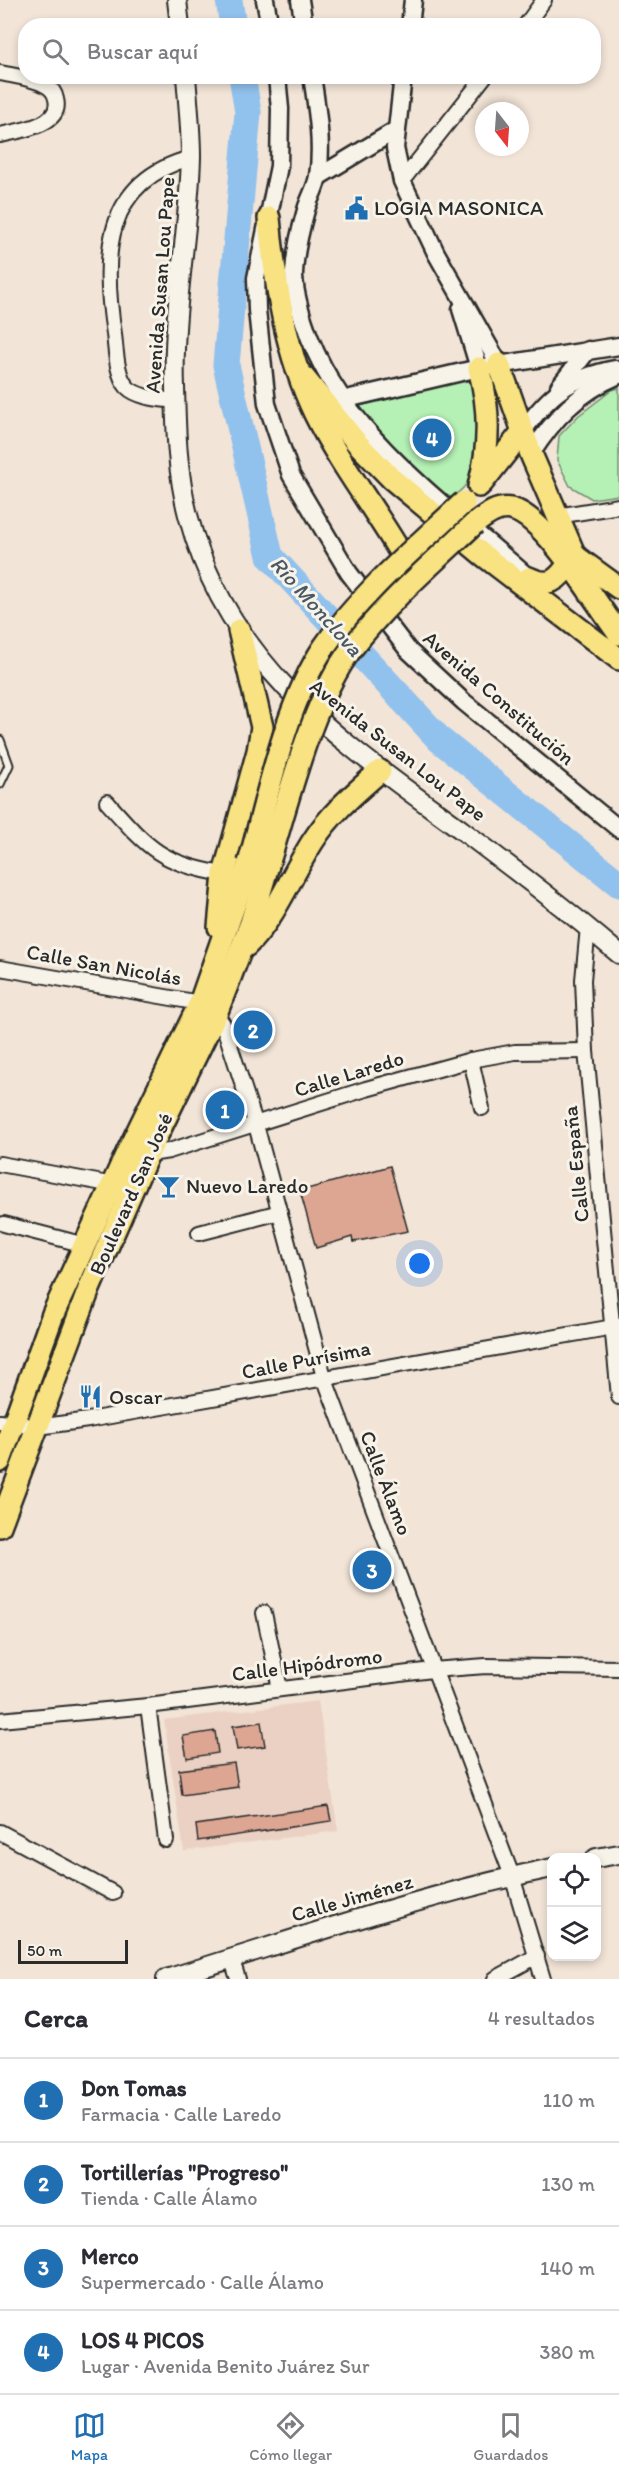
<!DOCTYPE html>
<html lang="es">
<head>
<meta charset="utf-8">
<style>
	body { margin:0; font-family:Itim,sans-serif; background:#f2f2f3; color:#2b2b33 }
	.controls { position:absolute; right:18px; bottom:18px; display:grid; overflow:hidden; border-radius:12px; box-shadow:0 3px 9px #0003 }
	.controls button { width:54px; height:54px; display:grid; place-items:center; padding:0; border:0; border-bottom:2px solid #e1e1e2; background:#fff; color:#2b2b33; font:30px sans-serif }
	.compass { position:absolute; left:475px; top:102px; width:54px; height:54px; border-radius:50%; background:#fff; box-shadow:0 3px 9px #0003; rotate:163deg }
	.scale { position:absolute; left:18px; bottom:15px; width:110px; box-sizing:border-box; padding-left:6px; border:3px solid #2b2b2b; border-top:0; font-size:16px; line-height:21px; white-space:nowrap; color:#2b2b2b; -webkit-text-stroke:4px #f7f3e8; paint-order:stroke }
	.you { position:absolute; left:420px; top:1264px; width:21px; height:21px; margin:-15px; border:4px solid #fff; border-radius:50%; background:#1a73e8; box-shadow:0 0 0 9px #1a73e833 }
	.badge { display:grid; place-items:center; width:39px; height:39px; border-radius:50%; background:#1f6fb2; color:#fff; font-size:20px; font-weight:700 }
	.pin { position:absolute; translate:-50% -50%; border:3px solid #fff; box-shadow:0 2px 6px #0006 }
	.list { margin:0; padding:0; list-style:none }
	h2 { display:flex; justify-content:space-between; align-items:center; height:78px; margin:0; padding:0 24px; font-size:26px }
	h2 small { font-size:20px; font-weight:400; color:#7c7c81 }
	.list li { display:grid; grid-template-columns:39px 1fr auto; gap:18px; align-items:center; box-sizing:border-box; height:84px; padding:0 24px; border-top:2px solid #e1e1e2 }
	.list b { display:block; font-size:22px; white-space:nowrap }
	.list p { margin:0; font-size:20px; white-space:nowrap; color:#7c7c81 }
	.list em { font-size:20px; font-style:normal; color:#7c7c81 }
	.icon { flex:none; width:33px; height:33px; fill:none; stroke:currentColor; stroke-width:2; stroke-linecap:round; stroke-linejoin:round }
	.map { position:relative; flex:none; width:619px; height:1979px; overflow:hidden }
	.search { position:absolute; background:#fff; box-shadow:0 3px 9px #0003; left:18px; right:18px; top:18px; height:66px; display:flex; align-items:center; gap:15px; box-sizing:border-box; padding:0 21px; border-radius:24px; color:#7c7c81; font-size:22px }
	.sheet { height:414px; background:#fff }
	nav { display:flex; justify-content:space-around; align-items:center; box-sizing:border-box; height:84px; border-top:2px solid #e1e1e2; background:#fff; font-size:16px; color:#7c7c81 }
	nav a { display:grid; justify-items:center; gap:3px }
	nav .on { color:#1f6fb2 }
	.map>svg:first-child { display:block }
	.built { fill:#ebd1c3 }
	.green { fill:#b5f0b5; stroke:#708e70; stroke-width:1.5 }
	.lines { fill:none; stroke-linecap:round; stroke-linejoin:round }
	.river { stroke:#91c1ed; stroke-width:27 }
	.building { fill:#dca693; stroke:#2b2b2b; stroke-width:1.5 }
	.service-casing { stroke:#2b2b2b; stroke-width:11 }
	.minor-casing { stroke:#2b2b2b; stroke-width:18 }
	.tertiary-casing { stroke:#2b2b2b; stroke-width:21 }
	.secondary-casing { stroke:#2b2b2b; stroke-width:22 }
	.primary-casing { stroke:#2b2b2b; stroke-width:26 }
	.service { stroke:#f7f3e8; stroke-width:7 }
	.minor { stroke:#f7f3e8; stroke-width:14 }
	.tertiary { stroke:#f7f3e8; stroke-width:16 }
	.secondary { stroke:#f7f3e8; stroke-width:18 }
	.primary { stroke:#f8e281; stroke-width:21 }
	.primary-bridge-casing { stroke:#2b2b2b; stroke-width:26; stroke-linecap:butt }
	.primary-bridge { stroke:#f8e281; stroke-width:21 }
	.labels { text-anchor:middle; stroke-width:6; stroke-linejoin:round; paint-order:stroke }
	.poi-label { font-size:21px; fill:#2b2b2b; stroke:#f7f3e8; text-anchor:start }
	.street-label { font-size:21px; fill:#2b2b2b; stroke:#f7f3e8 }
	.water-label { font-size:22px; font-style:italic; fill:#4a5865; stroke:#f7f3e8 }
</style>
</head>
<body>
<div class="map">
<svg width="619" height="1979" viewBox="0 0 619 1979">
	<rect width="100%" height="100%" fill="#f2e4d7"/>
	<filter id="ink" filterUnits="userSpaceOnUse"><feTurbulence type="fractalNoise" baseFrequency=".0167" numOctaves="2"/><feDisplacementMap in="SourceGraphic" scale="12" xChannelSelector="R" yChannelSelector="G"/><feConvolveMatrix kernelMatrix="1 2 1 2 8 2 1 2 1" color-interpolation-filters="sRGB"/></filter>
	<g filter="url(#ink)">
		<path class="built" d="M318,1701l20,130 -154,20 -20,-131z"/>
		<g class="green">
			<path d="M466,380l9,6c3,35 14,94 -26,112l-52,-47 -38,-45z"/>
			<path d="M619,388v107l-27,4 -22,-13 -13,-26 2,-24 19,-20 34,-26z"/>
		</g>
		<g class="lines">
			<g class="river">
				<path d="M229,0l4,26"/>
				<path d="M242,76l6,36 -22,253 44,191 170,184 179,144"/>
			</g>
		</g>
		<g class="building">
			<path d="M390,1166l18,65 -55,11 -1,-5 -36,11 -16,-57z"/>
			<path d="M261,1722l4,24 -28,4 -4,-24z"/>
			<path d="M215,1731l3,22 -31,5 -4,-22z"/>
			<path d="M234,1763l4,24 -56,8 -3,-25z"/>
			<path d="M328,1806l3,15 -133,20 -2,-16z"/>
		</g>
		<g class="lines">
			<defs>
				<path id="service" d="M0,740l9,25 -9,19"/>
				<g id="minor">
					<path d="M525,26l19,-26"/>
					<path d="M0,73c14,3 32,5 45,12 6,3 10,8 11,14 7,27 -39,32 -56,36"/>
					<path d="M402,181l83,-105"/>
					<path d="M175,401c-14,-2 -37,-3 -48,-14 -11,-13 -11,-37 -13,-53 -12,-77 -11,-153 77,-176"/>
					<path d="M557,516l62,-10"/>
					<path d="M107,802c41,46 54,62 117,72"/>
					<path d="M588,927l-5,53 3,71 33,346"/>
					<path d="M0,968l200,35 16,11 7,10 33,101 68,252 188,499 31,103"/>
					<path d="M471,1060l11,48"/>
					<path d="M144,1155l25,-4 197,-62 105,-29 44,-8 71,-1"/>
					<path d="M0,1164l119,22"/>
					<path d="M4,1224l81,21"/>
					<path d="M199,1233l81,-21"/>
					<path d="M0,1422l38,5 50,-7 531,-94"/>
					<path d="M264,1613l16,76"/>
					<path d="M148,1706l18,134"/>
					<path d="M0,1720l148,-14 284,-36 54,-4 133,2"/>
					<path d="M0,1832l113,61"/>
					<path d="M231,1957l7,22"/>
					<path d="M495,1979l42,-23"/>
				</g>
				<g id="tertiary">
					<path d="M265,0l5,26"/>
					<path d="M300,0l4,26"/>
					<path d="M410,26l3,-26"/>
					<path d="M277,76l3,33 -1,57 -23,112 1,32 10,94 24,71 58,98 59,77 56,52 155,127"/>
					<path d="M312,76c5,33 11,68 6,100 -2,12 -9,23 -12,34 -6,21 -11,42 -12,63 0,16 5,34 10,49 35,111 141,181 225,256"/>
					<path d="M403,76l-8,72 7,33 34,72 63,111"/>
					<path d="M318,177l78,-47"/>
					<path d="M461,309l18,59"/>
					<path d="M559,387l29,-37"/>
					<path d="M342,400l137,-32 140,-22"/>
					<path d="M523,431c26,-37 46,-53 92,-62"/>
					<path d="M531,454c23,-36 48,-62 88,-79"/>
				</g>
				<g id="secondary">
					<path d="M177,0l3,26"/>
					<path d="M186,76c2,27 5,54 5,81 -2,77 -19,153 -16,230 1,43 2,86 13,128 40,153 155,228 275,316 53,40 106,80 156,123"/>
					<path d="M596,1858l23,-4"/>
					<path d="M166,1979c128,-39 255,-84 386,-111"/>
				</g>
				<g id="primary">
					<path d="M269,218c6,67 17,136 46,196 25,51 61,96 89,145"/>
					<path d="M499,364l32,90 44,102c-15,19 -20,34 -46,22"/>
					<path d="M297,369l60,74 35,36 91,76 136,104"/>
					<path d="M482,483l41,-52"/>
					<path d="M479,486c11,-41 11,-77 0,-118"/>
					<path d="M474,524c11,-8 23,-18 37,-15 34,7 86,96 108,125"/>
					<path d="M575,556l44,32"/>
					<path d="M219,927l5,-53 34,-123 4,-24 -23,-97"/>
					<path d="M246,946c30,-29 44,-69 67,-105 18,-28 42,-48 67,-70"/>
					<path d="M0,1461l53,-147 74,-161 73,-150 49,-140"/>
					<path d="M0,1526l89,-237 58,-133 69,-142 35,-91 17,-58"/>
				</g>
			</defs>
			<use href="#service" class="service-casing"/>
			<use href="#minor" class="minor-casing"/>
			<use href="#tertiary" class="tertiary-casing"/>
			<use href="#secondary" class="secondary-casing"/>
			<use href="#primary" class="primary-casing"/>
			<use href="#service" class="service"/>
			<use href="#minor" class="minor"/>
			<use href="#tertiary" class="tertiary"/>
			<use href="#secondary" class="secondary"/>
			<use href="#primary" class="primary"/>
			<defs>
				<g id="primary-bridge">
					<path d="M249,863c19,-67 36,-158 75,-216 38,-55 91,-99 140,-145"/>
					<path d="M268,865c20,-64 44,-165 84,-217 35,-46 80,-84 122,-124"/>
				</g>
			</defs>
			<use href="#primary-bridge" class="primary-bridge-casing"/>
			<use href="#primary-bridge" class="primary-bridge"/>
		</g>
	</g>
	<defs>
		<symbol id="civic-bare" viewBox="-9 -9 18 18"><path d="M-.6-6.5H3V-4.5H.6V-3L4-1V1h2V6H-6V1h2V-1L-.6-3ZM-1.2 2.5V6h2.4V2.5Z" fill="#1f6fb2" stroke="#f7f3e8" stroke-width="2.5" paint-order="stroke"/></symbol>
		<symbol id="bar-bare" viewBox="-9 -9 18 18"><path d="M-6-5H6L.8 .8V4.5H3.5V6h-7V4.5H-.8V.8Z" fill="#1f6fb2" stroke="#f7f3e8" stroke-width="2.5" paint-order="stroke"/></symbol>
		<symbol id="restaurant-bare" viewBox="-9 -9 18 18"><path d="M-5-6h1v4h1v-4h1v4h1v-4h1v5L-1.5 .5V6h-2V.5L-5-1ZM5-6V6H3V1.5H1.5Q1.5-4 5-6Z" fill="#1f6fb2" stroke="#f7f3e8" stroke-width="2.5" paint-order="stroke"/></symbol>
	</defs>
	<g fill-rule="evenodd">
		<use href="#civic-bare" x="340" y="192" width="33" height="33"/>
		<use href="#bar-bare" x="152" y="1170" width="33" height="33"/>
		<use href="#restaurant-bare" x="74" y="1380" width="33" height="33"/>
	</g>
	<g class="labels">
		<g class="poi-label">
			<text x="374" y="215">LOGIA MASONICA</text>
			<text x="186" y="1193">Nuevo Laredo</text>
			<text x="109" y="1404">Oscar</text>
		</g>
		<g class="street-label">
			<text transform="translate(160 285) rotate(-86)" y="7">Avenida Susan Lou Pape</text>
			<text transform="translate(499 698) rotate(41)" y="7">Avenida Constitución</text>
			<text transform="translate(398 750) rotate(38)" y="7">Avenida Susan Lou Pape</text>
			<text transform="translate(104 965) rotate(10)" y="7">Calle San Nicolás</text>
			<text transform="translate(349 1074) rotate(-17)" y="7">Calle Laredo</text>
			<text transform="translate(576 1164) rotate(-96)" y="7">Calle España</text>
			<text transform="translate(131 1194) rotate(-66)" y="7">Boulevard San José</text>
			<text transform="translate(306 1360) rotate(-11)" y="7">Calle Purísima</text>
			<text transform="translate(386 1483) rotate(69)" y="7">Calle Álamo</text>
			<text transform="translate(307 1665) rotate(-7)" y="7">Calle Hipódromo</text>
			<text transform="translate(352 1898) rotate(-16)" y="7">Calle Jiménez</text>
		</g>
		<g class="water-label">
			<text transform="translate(317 606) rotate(48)" y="8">Río Monclova</text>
		</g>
	</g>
</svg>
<div class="controls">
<button><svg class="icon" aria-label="locate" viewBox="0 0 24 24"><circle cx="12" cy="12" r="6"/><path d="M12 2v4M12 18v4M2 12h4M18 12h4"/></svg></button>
<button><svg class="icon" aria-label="layers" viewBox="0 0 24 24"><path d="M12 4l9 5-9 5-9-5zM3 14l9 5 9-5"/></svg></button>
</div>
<svg class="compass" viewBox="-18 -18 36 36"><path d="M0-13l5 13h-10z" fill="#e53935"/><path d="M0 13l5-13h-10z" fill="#7c7c81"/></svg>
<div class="scale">50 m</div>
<div class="you"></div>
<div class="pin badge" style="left:225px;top:1110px">1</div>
<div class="pin badge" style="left:253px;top:1030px">2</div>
<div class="pin badge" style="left:372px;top:1570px">3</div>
<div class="pin badge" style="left:432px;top:438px">4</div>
<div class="search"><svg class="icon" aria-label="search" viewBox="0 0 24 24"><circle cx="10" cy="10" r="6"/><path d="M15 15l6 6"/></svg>Buscar aquí</div>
</div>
<section class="sheet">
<h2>Cerca<small>4 resultados</small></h2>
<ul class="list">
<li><span class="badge">1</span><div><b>Don Tomas</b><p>Farmacia · Calle Laredo</p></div><em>110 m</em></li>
<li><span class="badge">2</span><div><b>Tortillerías &quot;Progreso&quot;</b><p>Tienda · Calle Álamo</p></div><em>130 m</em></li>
<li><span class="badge">3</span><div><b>Merco</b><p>Supermercado · Calle Álamo</p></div><em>140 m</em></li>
<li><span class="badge">4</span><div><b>LOS 4 PICOS</b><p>Lugar · Avenida Benito Juárez Sur</p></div><em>380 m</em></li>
</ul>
</section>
<nav>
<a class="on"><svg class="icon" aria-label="map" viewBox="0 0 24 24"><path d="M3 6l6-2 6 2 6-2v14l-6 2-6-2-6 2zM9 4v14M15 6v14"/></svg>Mapa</a>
<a><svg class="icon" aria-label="directions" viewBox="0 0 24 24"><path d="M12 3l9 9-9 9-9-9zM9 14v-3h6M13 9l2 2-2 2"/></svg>Cómo llegar</a>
<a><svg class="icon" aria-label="saved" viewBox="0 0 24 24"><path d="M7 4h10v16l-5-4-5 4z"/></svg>Guardados</a>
</nav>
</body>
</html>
